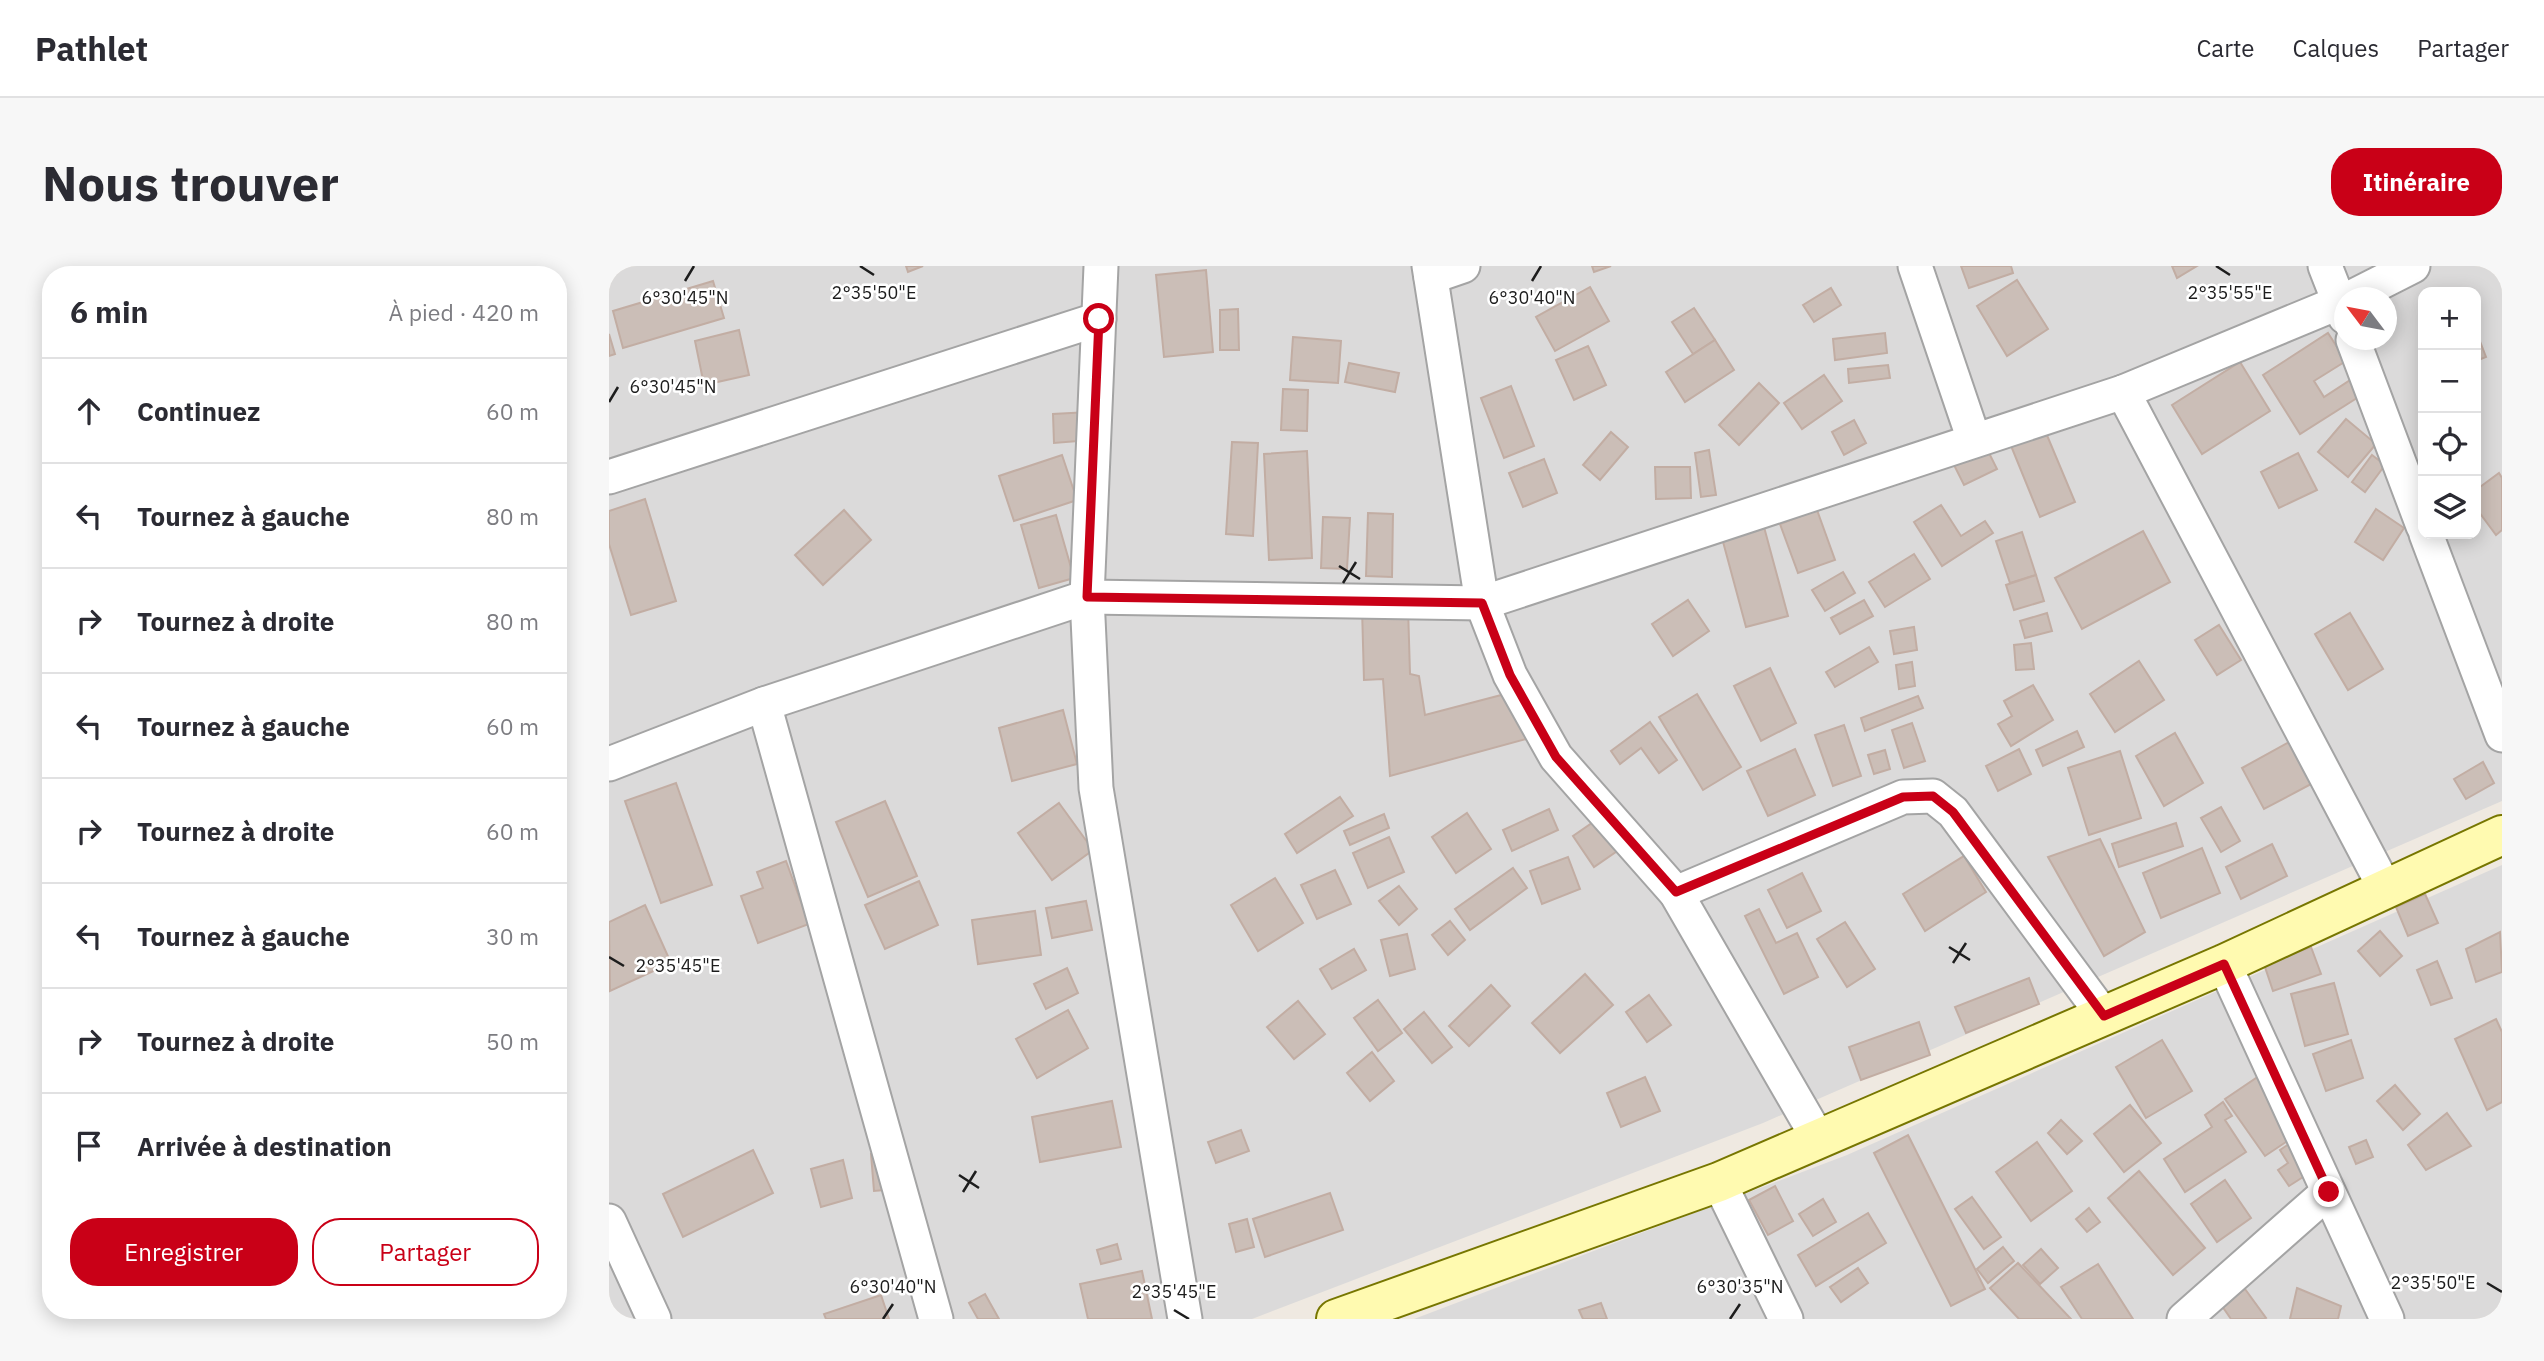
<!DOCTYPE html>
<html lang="fr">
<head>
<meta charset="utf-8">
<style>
	body { margin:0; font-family:"IBM Plex Sans",sans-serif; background:#f7f7f7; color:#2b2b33 }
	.controls { position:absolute; right:21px; top:21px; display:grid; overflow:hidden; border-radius:14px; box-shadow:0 4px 18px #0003 }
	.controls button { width:63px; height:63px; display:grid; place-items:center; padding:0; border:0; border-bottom:2px solid #e1e1e2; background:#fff; color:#2b2b33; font:35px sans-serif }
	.compass { position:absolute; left:1725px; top:21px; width:63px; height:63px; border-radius:50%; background:#fff; box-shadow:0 4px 18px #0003; rotate:302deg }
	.stop { position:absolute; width:21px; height:21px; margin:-16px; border:5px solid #c90017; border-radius:50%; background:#fff }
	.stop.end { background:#c90017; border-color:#fff; box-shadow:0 2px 7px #0008 }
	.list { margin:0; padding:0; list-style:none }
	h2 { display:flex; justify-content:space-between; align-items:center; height:91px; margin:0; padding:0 28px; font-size:30px }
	h2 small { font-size:23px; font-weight:400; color:#7c7c81 }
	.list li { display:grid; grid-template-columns:46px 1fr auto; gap:21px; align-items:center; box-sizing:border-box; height:105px; padding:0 28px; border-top:2px solid #e1e1e2 }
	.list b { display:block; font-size:26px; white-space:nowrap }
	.list em { font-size:23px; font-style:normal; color:#7c7c81 }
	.actions { display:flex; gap:14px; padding:21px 28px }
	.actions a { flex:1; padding:16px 0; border:2px solid #c90017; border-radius:28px; text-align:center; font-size:24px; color:#c90017 }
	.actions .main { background:#c90017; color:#fff }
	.icon { flex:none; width:38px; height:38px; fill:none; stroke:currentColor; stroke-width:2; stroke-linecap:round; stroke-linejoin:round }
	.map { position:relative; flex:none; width:1893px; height:1053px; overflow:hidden; border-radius:28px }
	header { display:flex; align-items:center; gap:42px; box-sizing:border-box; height:98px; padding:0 35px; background:#fff; border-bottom:2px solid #e1e1e2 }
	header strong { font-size:33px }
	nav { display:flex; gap:38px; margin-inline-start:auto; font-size:24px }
	.intro { display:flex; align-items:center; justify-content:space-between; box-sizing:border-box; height:168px; padding:0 42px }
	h1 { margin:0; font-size:49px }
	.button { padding:18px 32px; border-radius:28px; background:#c90017; color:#fff; font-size:24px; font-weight:700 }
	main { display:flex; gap:42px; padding:0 42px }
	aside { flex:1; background:#fff; border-radius:28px; box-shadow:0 4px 18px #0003 }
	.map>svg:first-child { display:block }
	.residential { fill:#dbdada; fill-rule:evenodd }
	.building { fill:#cbbeb7; stroke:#c2ada3; stroke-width:2 }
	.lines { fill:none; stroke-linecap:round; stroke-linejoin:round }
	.minor-casing { stroke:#a4a4a4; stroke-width:37 }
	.secondary-casing { stroke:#777600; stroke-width:42 }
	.minor { stroke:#fff; stroke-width:33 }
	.secondary { stroke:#fffab0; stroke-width:38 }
	.route { stroke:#c90017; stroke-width:9 }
	.ticks { fill:none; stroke:#1d1d1d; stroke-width:2.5 }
	.ticks-label { font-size:18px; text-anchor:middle; fill:#1d1d1d; stroke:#fff; stroke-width:5; stroke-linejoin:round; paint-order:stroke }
</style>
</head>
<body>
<header>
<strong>Pathlet</strong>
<nav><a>Carte</a><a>Calques</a><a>Partager</a></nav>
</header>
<div class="intro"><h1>Nous trouver</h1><a class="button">Itinéraire</a></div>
<main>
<aside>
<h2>6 min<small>À pied · 420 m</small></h2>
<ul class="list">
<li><svg class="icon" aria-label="ahead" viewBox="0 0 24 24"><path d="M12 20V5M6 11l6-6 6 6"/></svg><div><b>Continuez</b></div><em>60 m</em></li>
<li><svg class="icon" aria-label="left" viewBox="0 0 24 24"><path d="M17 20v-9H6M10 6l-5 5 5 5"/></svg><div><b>Tournez à gauche</b></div><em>80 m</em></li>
<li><svg class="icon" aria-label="right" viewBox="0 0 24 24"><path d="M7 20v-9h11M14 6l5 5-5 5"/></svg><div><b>Tournez à droite</b></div><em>80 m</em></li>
<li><svg class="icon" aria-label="left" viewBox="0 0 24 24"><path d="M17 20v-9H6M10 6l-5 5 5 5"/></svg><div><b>Tournez à gauche</b></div><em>60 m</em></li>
<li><svg class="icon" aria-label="right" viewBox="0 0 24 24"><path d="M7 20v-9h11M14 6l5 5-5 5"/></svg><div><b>Tournez à droite</b></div><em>60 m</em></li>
<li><svg class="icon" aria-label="left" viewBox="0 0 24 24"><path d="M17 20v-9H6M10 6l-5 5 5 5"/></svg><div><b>Tournez à gauche</b></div><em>30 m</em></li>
<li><svg class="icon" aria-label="right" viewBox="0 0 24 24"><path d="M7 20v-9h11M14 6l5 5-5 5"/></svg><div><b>Tournez à droite</b></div><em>50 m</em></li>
<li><svg class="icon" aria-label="arrive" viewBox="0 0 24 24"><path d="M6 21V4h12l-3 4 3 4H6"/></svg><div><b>Arrivée à destination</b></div></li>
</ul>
<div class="actions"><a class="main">Enregistrer</a><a>Partager</a></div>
</aside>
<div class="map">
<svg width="1893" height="1053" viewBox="0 0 1893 1053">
	<rect width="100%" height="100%" fill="#efe9e1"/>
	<g class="residential">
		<path d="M0,0h1893v535l-739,322 -511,196h-643zM1814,26h53v242h-53zM1736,32h42v42h-42z"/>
		<path d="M1893,599v454h-1088l433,-164z"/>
	</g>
	<g class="building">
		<path d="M297,0h17l-15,6z"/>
		<path d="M983,0h19l-17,6z"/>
		<path d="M1352,0h50l2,7 -44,15z"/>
		<path d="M1563,0h25l-20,12z"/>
		<path d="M597,4l7,82 -49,5 -8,-82z"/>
		<path d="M1408,14l31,49 -41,27 -30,-50z"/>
		<path d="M104,15l11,37 -101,30 -10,-37z"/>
		<path d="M981,21l19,34 -54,30 -19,-34z"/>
		<path d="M1222,22l10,17 -27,17 -11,-17z"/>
		<path d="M1085,42l21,32 -22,14 -21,-32z"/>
		<path d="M629,43l1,41h-19v-40z"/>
		<path d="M130,64l10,45 -45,10 -9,-44z"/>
		<path d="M1867,65l10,26 -10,4z"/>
		<path d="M1276,67l2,20 -52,7 -2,-21z"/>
		<path d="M1719,67l18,28 -32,20 10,16 34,-22 10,16 -68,43 -37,-59z"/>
		<path d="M0,68l6,20 -6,2z"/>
		<path d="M684,71l48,4 -3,42 -48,-3z"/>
		<path d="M1106,74l19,30 -49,32 -19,-30z"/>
		<path d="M979,80l18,39 -32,15 -18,-40z"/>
		<path d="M1631,96l30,49 -68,43 -30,-49z"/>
		<path d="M740,97l50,10 -4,19 -50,-10z"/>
		<path d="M1279,99l2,13 -41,5 -1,-14z"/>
		<path d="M1215,109l18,26 -40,28 -18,-26z"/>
		<path d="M1150,117l20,20 -40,42 -20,-20z"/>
		<path d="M902,120l23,60 -30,12 -23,-60z"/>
		<path d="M674,123l25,1 -1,41 -26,-1z"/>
		<path d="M480,146l1,28 -36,3 -1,-29z"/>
		<path d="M1737,153l30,25 -28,33 -30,-25z"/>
		<path d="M1245,154l12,23 -22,12 -12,-23z"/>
		<path d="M1432,155l34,81 -35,15 -33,-81z"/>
		<path d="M1002,166l17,15 -28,33 -17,-15z"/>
		<path d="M623,176l26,1 -5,93 -27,-2z"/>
		<path d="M1377,181l11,22 -33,16 -11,-22z"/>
		<path d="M1100,184l7,45 -15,2 -6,-44z"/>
		<path d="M698,185l5,107 -43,2 -5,-106z"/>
		<path d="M1689,187l19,37 -38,18 -18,-36z"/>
		<path d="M453,189l15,45 -63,21 -15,-45z"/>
		<path d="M1763,189l13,10 -20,27 -13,-10z"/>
		<path d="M935,193l13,34 -34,14 -14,-34z"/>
		<path d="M1046,201h35l1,31 -35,1z"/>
		<path d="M1890,207l3,5v52l-6,5 -20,-27v-18z"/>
		<path d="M36,233l31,102 -45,14 -22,-71v-33z"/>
		<path d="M1332,239l20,31 24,-15 8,12 -51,33 -28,-44z"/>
		<path d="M1767,243l28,19 -21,32 -28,-18z"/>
		<path d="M235,244l27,30 -48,45 -28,-30z"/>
		<path d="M1208,244l18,50 -37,13 -18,-49z"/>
		<path d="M759,247l25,1 -1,63 -26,-1z"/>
		<path d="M447,249l18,63 -35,10 -18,-63z"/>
		<path d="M714,251l27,1 -3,51 -26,-1z"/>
		<path d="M1155,261l24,89 -42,11 -24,-89z"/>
		<path d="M1534,265l27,51 -88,47 -27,-51z"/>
		<path d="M1413,266l14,43 -26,8 -14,-42z"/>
		<path d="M1305,288l16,25 -45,28 -16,-25z"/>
		<path d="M1234,306l12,21 -30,18 -13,-21z"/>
		<path d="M1427,309l8,26 -30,9 -8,-25z"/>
		<path d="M1079,334l21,31 -36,25 -21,-32z"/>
		<path d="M1255,334l9,16 -33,18 -9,-16z"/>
		<path d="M799,341l2,67 9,2 6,39 84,-22 21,45 -140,38 -7,-97 -19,1 -2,-72z"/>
		<path d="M1438,347l5,18 -27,7 -5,-17z"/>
		<path d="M1741,347l33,56 -35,21 -33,-56z"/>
		<path d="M1610,359l22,35 -24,15 -22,-35z"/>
		<path d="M1305,361l3,23 -23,4 -4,-23z"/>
		<path d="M1422,377l3,26 -18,1 -2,-25z"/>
		<path d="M1260,381l9,15 -43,25 -9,-15z"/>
		<path d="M1530,395l25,39 -49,32 -25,-38z"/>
		<path d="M1303,396l3,24 -16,3 -3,-24z"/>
		<path d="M1161,402l26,55 -35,18 -27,-55z"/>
		<path d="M1424,419l20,35 -42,26 -13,-22 14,-8 -8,-15z"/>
		<path d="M1088,428l44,73 -38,23 -44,-73z"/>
		<path d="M1309,430l5,12 -58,23 -4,-13z"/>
		<path d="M454,444l14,54 -65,17 -13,-53z"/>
		<path d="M1041,456l27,38 -18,13 -18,-25 -21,16 -9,-13z"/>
		<path d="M1303,457l13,38 -21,7 -12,-38z"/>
		<path d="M1235,459l17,51 -28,10 -18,-51z"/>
		<path d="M1468,465l7,16 -41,19 -7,-16z"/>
		<path d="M1566,467l28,50 -39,23 -28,-50z"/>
		<path d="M1682,475l22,42 -49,26 -22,-41z"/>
		<path d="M1186,483l20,46 -47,21 -21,-45z"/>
		<path d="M1410,483l12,25 -33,17 -12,-25z"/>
		<path d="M1276,484l5,19 -16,5 -6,-19z"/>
		<path d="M1511,485l21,67 -52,17 -21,-67z"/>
		<path d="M1874,496l11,21 -28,16 -12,-20z"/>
		<path d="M67,517l36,102 -51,18 -36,-102z"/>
		<path d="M731,531l13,19 -56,37 -12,-19z"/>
		<path d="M276,535l32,75 -49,21 -32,-75z"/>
		<path d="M450,537l34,47 -41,30 -34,-47z"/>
		<path d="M1612,541l19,34 -19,11 -20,-34z"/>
		<path d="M940,543l9,21 -46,21 -9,-21z"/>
		<path d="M858,547l24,36 -35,24 -24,-36z"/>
		<path d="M775,548l5,14 -39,17 -6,-14z"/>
		<path d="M996,548l21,31 -32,22 -21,-31z"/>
		<path d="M1567,557l7,23 -64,21 -7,-23z"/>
		<path d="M780,571l15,35 -36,16 -15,-35z"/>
		<path d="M1491,573l45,93 -41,24 -56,-99z"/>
		<path d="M1663,578l15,32 -46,23 -15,-32z"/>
		<path d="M1593,582l18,45 -59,25 -18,-45z"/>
		<path d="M1355,590l22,36 -61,39 -22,-37z"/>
		<path d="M959,591l12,32 -38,15 -12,-33z"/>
		<path d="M177,595l23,63 -51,19 -17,-47 22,-8 -6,-16z"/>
		<path d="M904,602l14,20 -57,42 -15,-21z"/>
		<path d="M726,604l16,34 -34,15 -16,-34z"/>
		<path d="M1193,607l19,38 -34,17 -19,-38z"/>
		<path d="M666,612l28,45 -45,28 -27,-46z"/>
		<path d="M310,615l19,44 -53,24 -20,-44z"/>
		<path d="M790,620l18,23 -18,16 -20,-24z"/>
		<path d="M1816,628l13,29 -30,13 -12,-29z"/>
		<path d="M477,635l6,29 -40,8 -6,-30z"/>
		<path d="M36,639l26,58 -61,28 -1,-69z"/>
		<path d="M1150,643l17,34 21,-10 21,44 -34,17 -39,-78z"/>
		<path d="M426,645l6,44 -63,9 -6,-44z"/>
		<path d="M841,655l15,19 -17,15 -16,-20z"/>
		<path d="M1236,656l30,47 -28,18 -30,-48z"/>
		<path d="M1771,665l22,25 -22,20 -22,-25z"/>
		<path d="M1891,666l2,40 -26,10 -10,-33z"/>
		<path d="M798,668l8,35 -25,7 -9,-36z"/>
		<path d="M1702,681l10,27 -48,17 -9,-27z"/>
		<path d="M745,683l12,21 -34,19 -12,-20z"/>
		<path d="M1828,695l15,37 -21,7 -14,-35z"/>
		<path d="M458,702l11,25 -32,16 -12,-25z"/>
		<path d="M976,708l28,31 -53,48 -28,-30z"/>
		<path d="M1420,712l10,26 -73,29 -11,-26z"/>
		<path d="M1725,717l14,51 -43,12 -14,-52z"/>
		<path d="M882,719l19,21 -41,40 -20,-20z"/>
		<path d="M1040,729l22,30 -24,17 -21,-30z"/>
		<path d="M769,734l24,33 -24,18 -24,-33z"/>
		<path d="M689,735l27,33 -31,25 -27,-32z"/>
		<path d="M459,744l20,38 -51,30 -21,-39z"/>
		<path d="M815,746l28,35 -20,16 -28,-34z"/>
		<path d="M1887,753l6,13v70l-15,8 -32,-71z"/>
		<path d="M1310,756l11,33 -69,25 -12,-33z"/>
		<path d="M1553,774l30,51 -46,27 -30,-51z"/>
		<path d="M1742,774l12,38 -37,13 -13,-37z"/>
		<path d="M763,786l22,29 -24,20 -23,-28z"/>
		<path d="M1653,808l30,64 -27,18 -40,-57z"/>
		<path d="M1036,811l15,34 -39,16 -14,-34z"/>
		<path d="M1786,819l25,29 -17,16 -26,-29z"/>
		<path d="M503,835l9,46 -81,15 -8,-45z"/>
		<path d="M1614,836l9,14 -7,4 21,32 -61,40 -21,-33 48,-32 -7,-12z"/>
		<path d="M1521,839l31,38 -37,29 -30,-38z"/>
		<path d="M1838,847l24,33 -45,24 -18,-25z"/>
		<path d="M1452,854l21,21 -15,13 -19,-21z"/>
		<path d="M632,864l8,21 -33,12 -8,-21z"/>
		<path d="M1299,869l77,154 -34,17 -77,-153z"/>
		<path d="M1686,874l19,30 -25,16 -11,-16 10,-7 -8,-13z"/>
		<path d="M1757,874l7,17 -17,7 -7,-17z"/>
		<path d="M1428,876l35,49 -41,30 -35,-49z"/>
		<path d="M144,884l20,43 -90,44 -20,-43z"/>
		<path d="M283,886l4,37 -22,2 -3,-37z"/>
		<path d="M234,894l9,38 -31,9 -10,-38z"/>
		<path d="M1530,905l66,77 -32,27 -65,-77z"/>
		<path d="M1616,914l26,38 -34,24 -26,-38z"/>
		<path d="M1166,920l18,35 -25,14 -19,-35z"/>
		<path d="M721,927l13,37 -78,27 -12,-38z"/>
		<path d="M1363,931l29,40 -17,12 -29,-40z"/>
		<path d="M1214,933l13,23 -23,14 -14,-22z"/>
		<path d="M1480,942l11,14 -13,10 -11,-13z"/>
		<path d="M1259,947l18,30 -70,43 -18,-31z"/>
		<path d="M638,953l7,28 -18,5 -7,-28z"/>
		<path d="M508,978l4,15 -20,5 -4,-14z"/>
		<path d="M1394,981l11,14 -26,22 -11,-14z"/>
		<path d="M1432,983l17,19 -18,16 -17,-19z"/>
		<path d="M1409,997l53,56h-52l-29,-31z"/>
		<path d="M1489,998l35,55h-51l-21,-32z"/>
		<path d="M1249,1002l10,15 -27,19 -11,-15z"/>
		<path d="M533,1005l10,48h-64l-8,-35z"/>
		<path d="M1688,1022l44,18 -3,13h-48z"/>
		<path d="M1636,1023l21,29 -2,1h-33l-9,-13z"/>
		<path d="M376,1028l14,25h-21l-9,-16z"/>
		<path d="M272,1029l8,24h-63l-2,-5z"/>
		<path d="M992,1037l6,16h-24l-4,-9z"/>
	</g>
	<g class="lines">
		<defs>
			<g id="minor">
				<path d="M492,0l-14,331 9,191 89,531"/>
				<path d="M820,0l53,337 28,72 46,82 120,136 143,247"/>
				<path d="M1306,0l59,174"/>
				<path d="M1716,0l20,51"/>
				<path d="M822,11l32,-11"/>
				<path d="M1741,32l63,-32"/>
				<path d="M1744,74l70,186"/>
				<path d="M1514,126l263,498"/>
				<path d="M0,211l490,-158"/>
				<path d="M1817,268l76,201"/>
				<path d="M155,438l172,615"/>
				<path d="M0,498l155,-60 323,-107 395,6 641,-211 222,-92"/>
				<path d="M1067,627l227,-96 30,-1 20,16 151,204"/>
				<path d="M1615,698l163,355"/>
				<path d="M1110,916l67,137"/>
				<path d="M0,955l45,98"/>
				<path d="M1575,1053l144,-127"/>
			</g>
			<path id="secondary" d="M727,1053l383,-137 505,-218 278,-129"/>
		</defs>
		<use href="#minor" class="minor-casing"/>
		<use href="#secondary" class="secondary-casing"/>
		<use href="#minor" class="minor"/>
		<use href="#secondary" class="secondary"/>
	</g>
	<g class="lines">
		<path class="route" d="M490,53l-12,278 395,6 28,72 46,82 120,135 227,-95 30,-1 20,16 151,204 120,-52 105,228"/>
	</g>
	<path class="ticks" d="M251,0l14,9M1607,0l14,9M76,15l9,-15M923,15l9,-15M0,136l9,-15M730,300l21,13M734,317l13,-21M1340,681l21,13M0,691l15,9M1344,697l13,-20M350,909l20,13M354,926l13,-21M1878,1017l15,9M565,1044l15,9M274,1053l10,-15M1121,1053l10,-15"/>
	<g class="ticks-label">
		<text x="265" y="33">2°35'50"E</text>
		<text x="1621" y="33">2°35'55"E</text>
		<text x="76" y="38">6°30'45"N</text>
		<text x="923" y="38">6°30'40"N</text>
		<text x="64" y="127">6°30'45"N</text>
		<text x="69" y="706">2°35'45"E</text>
		<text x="1824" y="1023">2°35'50"E</text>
		<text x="284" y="1027">6°30'40"N</text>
		<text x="1131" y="1027">6°30'35"N</text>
		<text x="565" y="1032">2°35'45"E</text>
	</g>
</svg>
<div class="controls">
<button>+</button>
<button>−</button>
<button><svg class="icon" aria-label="locate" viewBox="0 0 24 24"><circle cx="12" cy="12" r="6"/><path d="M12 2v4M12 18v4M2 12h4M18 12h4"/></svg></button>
<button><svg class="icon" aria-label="layers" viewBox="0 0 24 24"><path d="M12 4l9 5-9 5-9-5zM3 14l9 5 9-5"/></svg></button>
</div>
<svg class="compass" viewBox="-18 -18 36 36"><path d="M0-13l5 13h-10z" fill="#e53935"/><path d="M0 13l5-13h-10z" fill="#7c7c81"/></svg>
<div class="stop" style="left:490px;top:53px"></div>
<div class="stop end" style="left:1720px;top:926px"></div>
</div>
</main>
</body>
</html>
